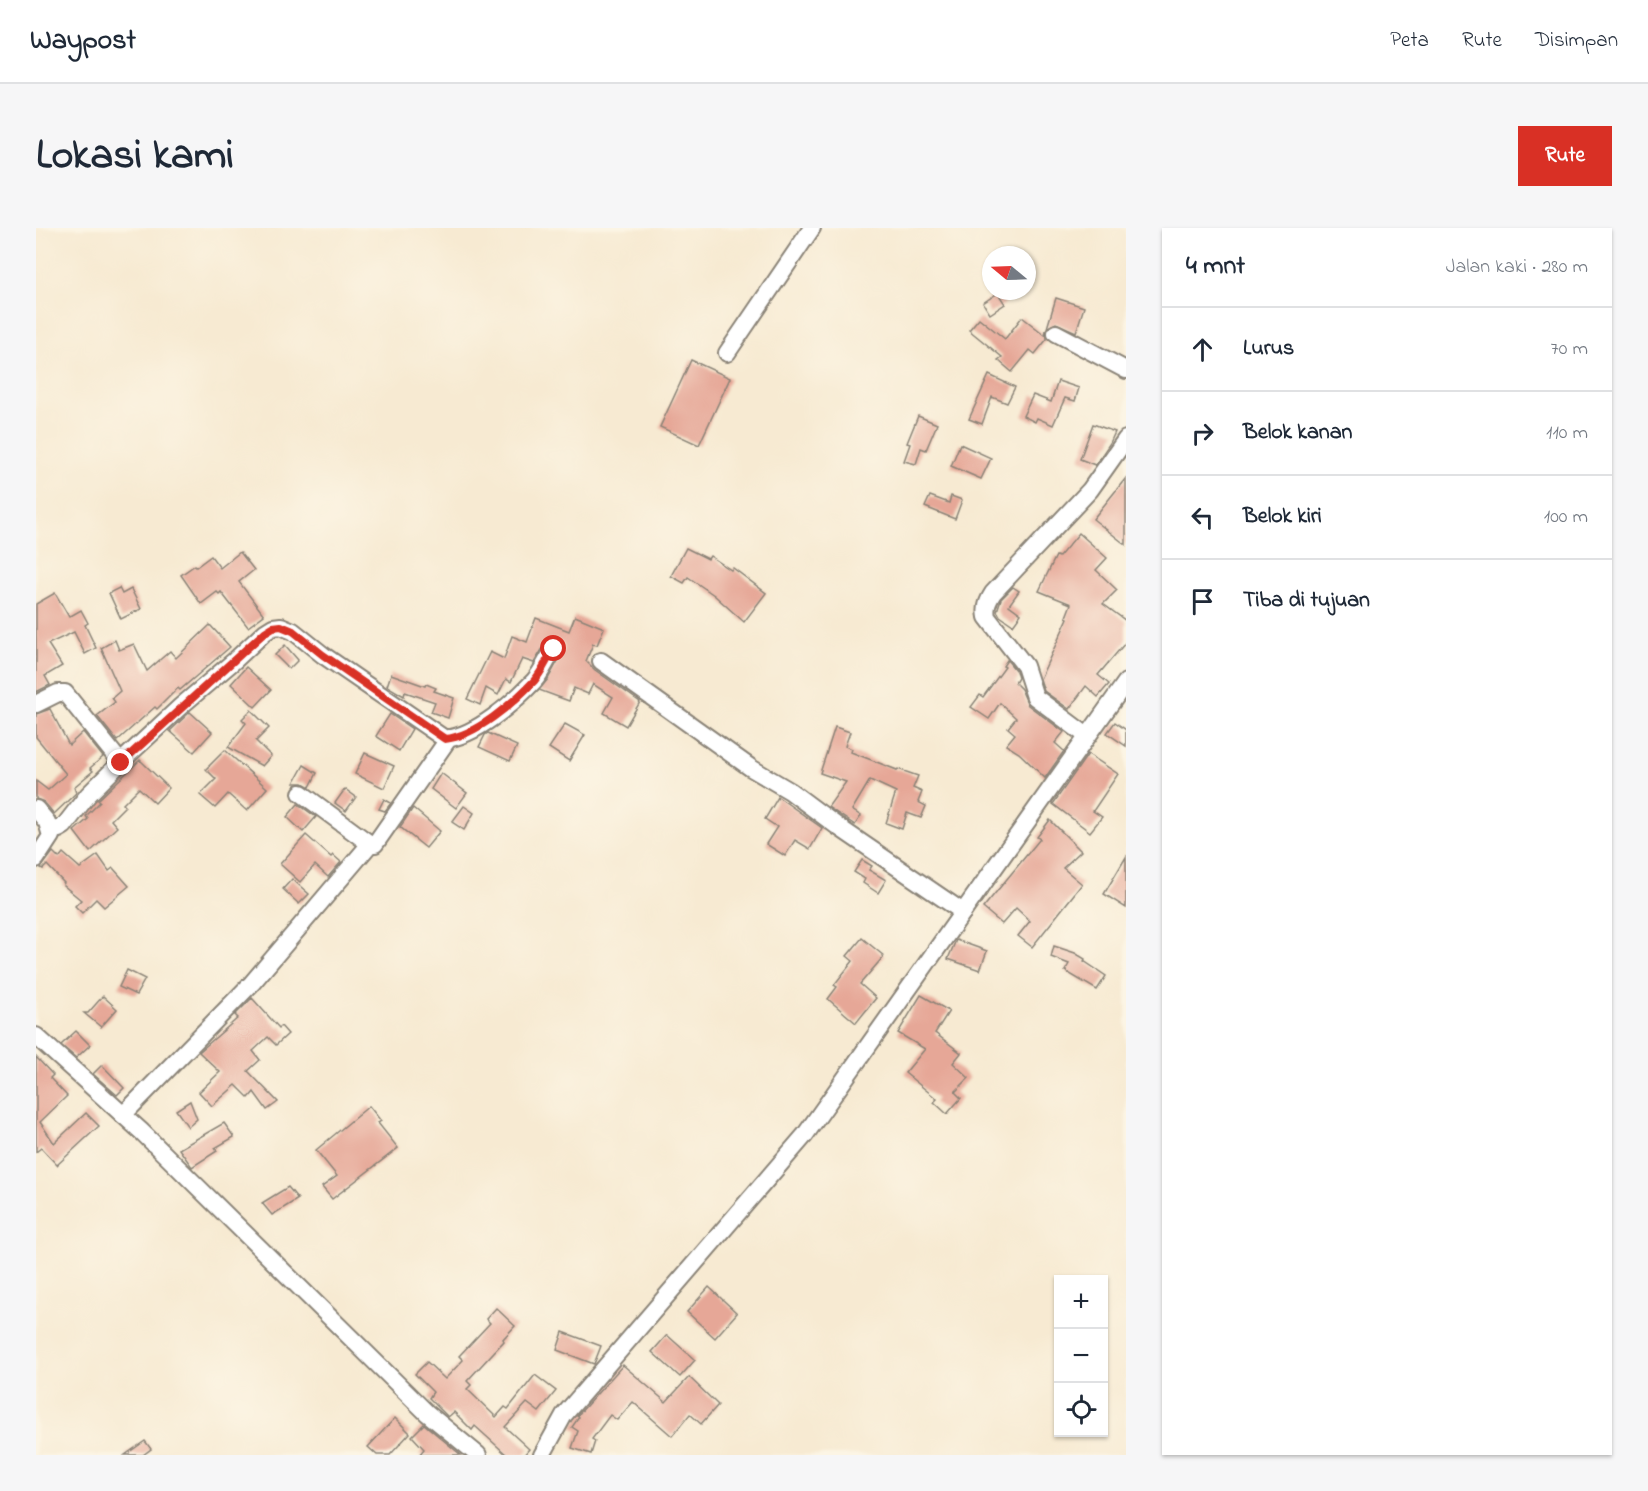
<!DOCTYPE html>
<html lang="id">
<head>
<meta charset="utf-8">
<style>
	body { margin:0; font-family:"Indie Flower",sans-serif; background:#f6f6f7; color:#1f2937 }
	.controls { position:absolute; right:18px; bottom:18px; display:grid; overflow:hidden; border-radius:0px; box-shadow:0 2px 4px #0004 }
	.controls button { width:54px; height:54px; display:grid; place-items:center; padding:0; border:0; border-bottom:2px solid #e0e1e3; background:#fff; color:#1f2937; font:30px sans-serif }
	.compass { position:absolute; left:946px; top:18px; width:54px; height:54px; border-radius:50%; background:#fff; box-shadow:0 2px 4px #0004; rotate:289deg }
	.stop { position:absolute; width:18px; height:18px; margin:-14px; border:4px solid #d93025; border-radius:50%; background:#fff }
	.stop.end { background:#d93025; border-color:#fff; box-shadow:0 2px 6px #0008 }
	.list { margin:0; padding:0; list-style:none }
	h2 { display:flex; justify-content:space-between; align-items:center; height:78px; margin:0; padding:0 24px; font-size:26px }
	h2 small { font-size:20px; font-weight:400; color:#747a83 }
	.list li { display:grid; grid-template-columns:39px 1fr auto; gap:18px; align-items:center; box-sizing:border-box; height:84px; padding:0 24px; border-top:2px solid #e0e1e3 }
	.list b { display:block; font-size:22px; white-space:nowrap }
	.list em { font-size:20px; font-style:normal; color:#747a83 }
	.icon { flex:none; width:33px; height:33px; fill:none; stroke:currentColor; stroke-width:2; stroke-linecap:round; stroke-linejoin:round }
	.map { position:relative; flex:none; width:1090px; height:1227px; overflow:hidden; border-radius:0px }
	header { display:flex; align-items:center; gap:36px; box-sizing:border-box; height:84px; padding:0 30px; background:#fff; border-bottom:2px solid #e0e1e3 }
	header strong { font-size:28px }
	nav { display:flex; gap:33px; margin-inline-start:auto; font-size:21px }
	.intro { display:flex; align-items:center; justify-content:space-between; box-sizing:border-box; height:144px; padding:0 36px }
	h1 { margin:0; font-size:42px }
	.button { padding:15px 27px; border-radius:0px; background:#d93025; color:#fff; font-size:21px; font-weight:700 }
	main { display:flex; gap:36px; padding:0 36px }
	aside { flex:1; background:#fff; border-radius:0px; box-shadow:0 2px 4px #0004 }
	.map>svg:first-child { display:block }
	.building { fill:#e6a797 }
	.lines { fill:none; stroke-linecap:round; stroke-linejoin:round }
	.minor-casing { stroke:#8a8377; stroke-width:20 }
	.minor { stroke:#fff; stroke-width:16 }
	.route { stroke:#d93025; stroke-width:8 }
</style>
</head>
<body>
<header>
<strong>Waypost</strong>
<nav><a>Peta</a><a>Rute</a><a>Disimpan</a></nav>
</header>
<div class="intro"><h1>Lokasi kami</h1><a class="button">Rute</a></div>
<main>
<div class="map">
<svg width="1090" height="1227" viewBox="0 0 1090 1227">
	<rect width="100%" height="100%" fill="#fcf5e5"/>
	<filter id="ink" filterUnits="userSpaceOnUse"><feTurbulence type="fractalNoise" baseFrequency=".0167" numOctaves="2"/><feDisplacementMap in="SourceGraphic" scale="12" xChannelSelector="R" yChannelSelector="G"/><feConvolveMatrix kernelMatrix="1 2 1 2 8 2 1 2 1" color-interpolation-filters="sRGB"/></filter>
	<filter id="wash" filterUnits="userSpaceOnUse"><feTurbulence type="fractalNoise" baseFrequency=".008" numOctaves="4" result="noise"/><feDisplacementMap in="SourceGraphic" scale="24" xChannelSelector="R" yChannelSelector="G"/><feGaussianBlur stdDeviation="1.35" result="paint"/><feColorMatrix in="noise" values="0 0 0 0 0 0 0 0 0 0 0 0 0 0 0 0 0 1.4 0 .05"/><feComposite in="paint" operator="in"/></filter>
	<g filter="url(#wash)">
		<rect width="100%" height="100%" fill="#f7ead2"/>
		<g id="blocks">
			<g class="building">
				<path d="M962,65l7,11 -15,10 -7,-11z"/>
				<path d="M1020,70l28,9 -8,25 -20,-9 -9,5z"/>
				<path d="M986,89l23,18 1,-5 1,9 -12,15 -5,-4 -18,22 -14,-12 4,-3 -33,-27 10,-12 26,21z"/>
				<path d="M655,132l39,18 -31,67 -39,-18z"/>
				<path d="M953,147l26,12 -8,16 -15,-6 -10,27 -13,-5z"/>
				<path d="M1022,153l21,7 -4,13 -10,-3 -12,27 -16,-7 -2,4 -12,-6 10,-21 18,7z"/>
				<path d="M882,188l19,8 -11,26 -5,-2 -5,16 -12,-3 6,-17 -3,-1z"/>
				<path d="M1057,196l22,8 -5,11 -15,22 -15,-6z"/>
				<path d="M924,216l31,14 -10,21 -30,-13z"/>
				<path d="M1090,250v67l-33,-26z"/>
				<path d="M894,268l19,7 2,-7 11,4 -7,19 -30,-12z"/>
				<path d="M1043,305l28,25 -11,12 21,20 -14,14 23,17v21l-28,33 11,9 -11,13 -12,-11 -17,23 -25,-18 -4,-12 28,-61 -2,-1 5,-13 -32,-13 17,-35 3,1z"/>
				<path d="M650,320l22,11 2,-3 21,14 2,-2 33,25 -22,29 -30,-27 -26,-18 -4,6 -13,-7z"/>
				<path d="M204,324l14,18 -15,12 25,33 -16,12 -27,-35 -2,2 -2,-2 -16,12 -20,-29 14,-10 1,2 15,-11 9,12z"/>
				<path d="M977,359l6,4 -10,14 12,9 -8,11 -13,-9 -3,-5 4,-12z"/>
				<path d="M83,360l3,6 9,-5 10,20 -20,10 -12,-26z"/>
				<path d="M19,365l14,24 12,-7 7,13 -3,2 11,23 -11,6 -11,-22 -26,12 14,22 -17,10 5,9 -14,7v-88z"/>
				<path d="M539,388l29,12 -7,17 -4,-1 -7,17 9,9 45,32 -14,24 -22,-13 9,-16 -20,-13 -5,10 -14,-6 -5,13 -30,-11 9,-11 16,-29 -1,-6 -8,-5 -9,4 -12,20 -12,-4 -11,23 -5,-3 -8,16 -12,-7 -6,17 -13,-6 23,-47 14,7 8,-23 15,6 9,-24 33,13z"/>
				<path d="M174,397l20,22 -50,43 -2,-2 -21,21 -2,-2 -38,34 -20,-25 18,-14 -3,-4 8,-7 -19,-43 14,-8 4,10 15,-6 13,27 23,-20 6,7z"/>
				<path d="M249,417l13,15 -9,9 -14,-14z"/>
				<path d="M971,432l9,11 2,7 -3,5 6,6 7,16 36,27 -9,11 9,8 -19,27 -26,-25 -13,-8 9,-11 -7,-6 8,-10 -16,-15 -11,16 -18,-12 9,-12 3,2 22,-30 -2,-1z"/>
				<path d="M210,439l25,23 -16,17 -24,-23z"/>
				<path d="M355,446l34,12 1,-2 10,4 -2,3 20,7 -6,20 -17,-6 4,-10 -30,-10 -1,4 -17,-10z"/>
				<path d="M14,481l19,36 14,-13 20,25 -13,11 3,3 -19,16 2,6 -22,21 -10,-12 -8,-3v-18l12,9 18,-16 -30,-37v-23z"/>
				<path d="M215,482l18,18 -13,13 15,15 -9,10 -34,-19 18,-24 -4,-4z"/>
				<path d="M154,484l22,20 -18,20 -24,-21z"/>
				<path d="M354,486l22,15 -13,22 -23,-15z"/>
				<path d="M1079,494l11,8v16l-19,-13z"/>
				<path d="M529,496l20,11 -16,26 -20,-13z"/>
				<path d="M799,499l15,5 -5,14 7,3 -1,3 46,18 1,-1 20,7 -5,12 9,4 -4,10 8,4 -5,12 -14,-5 -5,16 -16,-6 10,-31 -26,-12 -18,30 9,6 -6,9 -27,-18 18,-25 -26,-9z"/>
				<path d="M452,505l29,13 -7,15 -31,-14 6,-12z"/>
				<path d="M189,522l42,38 -20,23 -19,-17 -13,14 -15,-13 16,-16 -10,-10z"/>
				<path d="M329,525l29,13 -10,22 -29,-14z"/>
				<path d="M1052,526l30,20 -25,37 9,6 -12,15 -37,-28z"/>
				<path d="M104,532l29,28 -14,15 -16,-15 -16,16 2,2 -14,14 6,7 -27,25 -16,-21 14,-12 -2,-3 14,-14 -2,-2z"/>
				<path d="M268,537l13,8 -7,14 -7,-4h-9z"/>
				<path d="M405,545l26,20 -11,15 -25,-19z"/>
				<path d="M309,561l11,8 -10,14 -11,-8z"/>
				<path d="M742,569l44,31 -12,21 -15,-9 -10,16 -19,-12 11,-17 -12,-8z"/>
				<path d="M348,571l7,4 -6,8 -6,-2z"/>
				<path d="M262,576l18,13 -13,15 -16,-15z"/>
				<path d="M428,578l10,7 -10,17 -12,-8z"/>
				<path d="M377,580l27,23 -14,17 -26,-21z"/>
				<path d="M1014,592l31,31 -18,17 19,16 -50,63 -14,-11 12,-15 -14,-13 -14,16 -19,-16 57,-69 -3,-2z"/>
				<path d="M270,607l25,22 2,-2 8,7 -13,15 -13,-12 -15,17 -20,-18z"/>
				<path d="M17,624l6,6 4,-5 17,15 18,-13 11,16 4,-3 16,18 -25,21 -8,-8 -14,14 -7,-7 6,-6 -18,-15 1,-2 -17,-18 -4,4 -2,-1z"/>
				<path d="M1090,629v51l-22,-14z"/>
				<path d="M826,632l10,6 -3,4 17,10 -8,13 -15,-10 2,-4 -11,-7z"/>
				<path d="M256,651l17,15 -10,10 -16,-15z"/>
				<path d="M826,710l22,18 -24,28 16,14 -20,25 -28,-24 9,-12 -3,-2 19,-24 -6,-5z"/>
				<path d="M920,712l31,11 -7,19 -32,-11z"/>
				<path d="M1018,718l21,7 10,6 -1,2 22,15 -9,14 -32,-19 4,-7 -18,-7z"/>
				<path d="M91,742l18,9 -9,16 -17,-8z"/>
				<path d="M885,767l28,16 -14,22 26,20 -8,10 16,15 -14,14 6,6 -14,16 -13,-12 3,-3 -32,-26 20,-24 -27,-16z"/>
				<path d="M67,768l14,13 -16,18 -17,-14h4z"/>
				<path d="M216,770l27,30 2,-2 7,8 -12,11 -8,-8 -15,14 7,9 -12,11 30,31 -11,8 -13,-18 -5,6 -13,-13 -24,21 -13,-14 21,-20 -21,-20 39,-34 -3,-3z"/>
				<path d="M40,803l14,14 -14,13 -15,-13z"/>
				<path d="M0,829l17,18 -3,3 17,18 -27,26 14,21 32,-30 13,13 -42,39 -16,-17 -5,4z"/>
				<path d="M66,837l22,23 -7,7 -24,-21z"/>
				<path d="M154,873l7,18 -9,8 -12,-17z"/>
				<path d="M333,878l12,15 -3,2 20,25 -66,51 -10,-12 15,-11 -21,-26z"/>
				<path d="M188,895l10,14 -19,11 2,3 -25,16 -13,-18z"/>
				<path d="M252,959l10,12 -26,16 -10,-12z"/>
				<path d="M673,1059l28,26 -22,25 -28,-26z"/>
				<path d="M460,1080l19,18 -12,13 1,2 -37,40 4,4 -4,4 29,28 9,-10 3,2 27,-34 21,16 -17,21 -12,-9 -22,24 24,22 -5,6h-17l-32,-29 -3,4 -18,-18 -6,5 -19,-19 4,-6 -18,-18 12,-12 18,17 18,-19 -4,-4 31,-33 -4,-4z"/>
				<path d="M527,1104l38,14 -7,18 -37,-14z"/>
				<path d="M631,1107l28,25 -15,17 -28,-25z"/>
				<path d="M587,1137l43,37 23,-25 29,28 -17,19 -11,-10 -18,22 -39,-34 -16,18 -7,-5 -18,24 3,2 -4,13 -19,-6 6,-17 -6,-4 7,-10 -2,-1z"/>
				<path d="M359,1190l15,15 -20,22h-13l-9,-8z"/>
				<path d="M388,1196l37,31h-42l5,-6 -12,-13z"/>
				<path d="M109,1213l6,8 -8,6h-18z"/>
			</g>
		</g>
	</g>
	<g filter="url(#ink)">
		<use href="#blocks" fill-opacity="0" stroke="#8a8377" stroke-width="1.5"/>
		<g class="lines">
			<defs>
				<g id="minor">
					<path d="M1020,105l70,37"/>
					<path d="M691,125l85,-125"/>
					<path d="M565,433l150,107 39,23 47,35 126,86"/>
					<path d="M0,476l22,-11h7l56,70"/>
					<path d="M1051,508l-52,-39 -10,-31 -38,-49c-2,-10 1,-16 6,-24l97,-103 36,-51"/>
					<path d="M265,565l69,51h5l74,-106"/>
					<path d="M0,581l11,13 4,14 -15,23"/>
					<path d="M14,602l9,-1 5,-3 24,-31 36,-36 57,-53 53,-45 31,-29 8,-5 8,-1 12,5 30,24 122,84c31,-3 68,-36 89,-58 8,-9 13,-22 20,-32"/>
					<path d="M0,808l106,96 285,281 51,42"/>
					<path d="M87,887l129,-132 118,-139"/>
					<path d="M506,1227l22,-40 241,-280 321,-453"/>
				</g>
			</defs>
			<use href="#minor" class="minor-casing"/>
			<use href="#minor" class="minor"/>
		</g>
	</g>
	<g class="lines" filter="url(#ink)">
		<path class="route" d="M85,535l144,-131 8,-5 8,-1 12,5 30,24 122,84c31,-3 68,-36 89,-58 8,-9 13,-22 20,-32"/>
	</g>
</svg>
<div class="controls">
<button>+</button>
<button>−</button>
<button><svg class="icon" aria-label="locate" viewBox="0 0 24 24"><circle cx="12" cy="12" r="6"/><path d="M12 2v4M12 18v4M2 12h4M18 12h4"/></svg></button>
</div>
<svg class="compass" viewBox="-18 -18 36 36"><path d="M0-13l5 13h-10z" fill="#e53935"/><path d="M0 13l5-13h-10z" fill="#747a83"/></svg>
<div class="stop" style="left:518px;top:421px"></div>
<div class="stop end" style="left:85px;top:535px"></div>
</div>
<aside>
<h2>4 mnt<small>Jalan kaki · 280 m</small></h2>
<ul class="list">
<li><svg class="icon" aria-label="ahead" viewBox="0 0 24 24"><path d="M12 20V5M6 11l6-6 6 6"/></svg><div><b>Lurus</b></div><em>70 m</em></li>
<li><svg class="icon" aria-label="right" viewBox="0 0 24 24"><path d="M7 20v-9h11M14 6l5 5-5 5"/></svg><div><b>Belok kanan</b></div><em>110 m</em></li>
<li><svg class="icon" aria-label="left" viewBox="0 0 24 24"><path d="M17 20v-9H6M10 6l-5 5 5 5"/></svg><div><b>Belok kiri</b></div><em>100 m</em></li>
<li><svg class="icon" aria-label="arrive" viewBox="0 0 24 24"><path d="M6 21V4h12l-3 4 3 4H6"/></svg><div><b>Tiba di tujuan</b></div></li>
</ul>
</aside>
</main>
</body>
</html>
